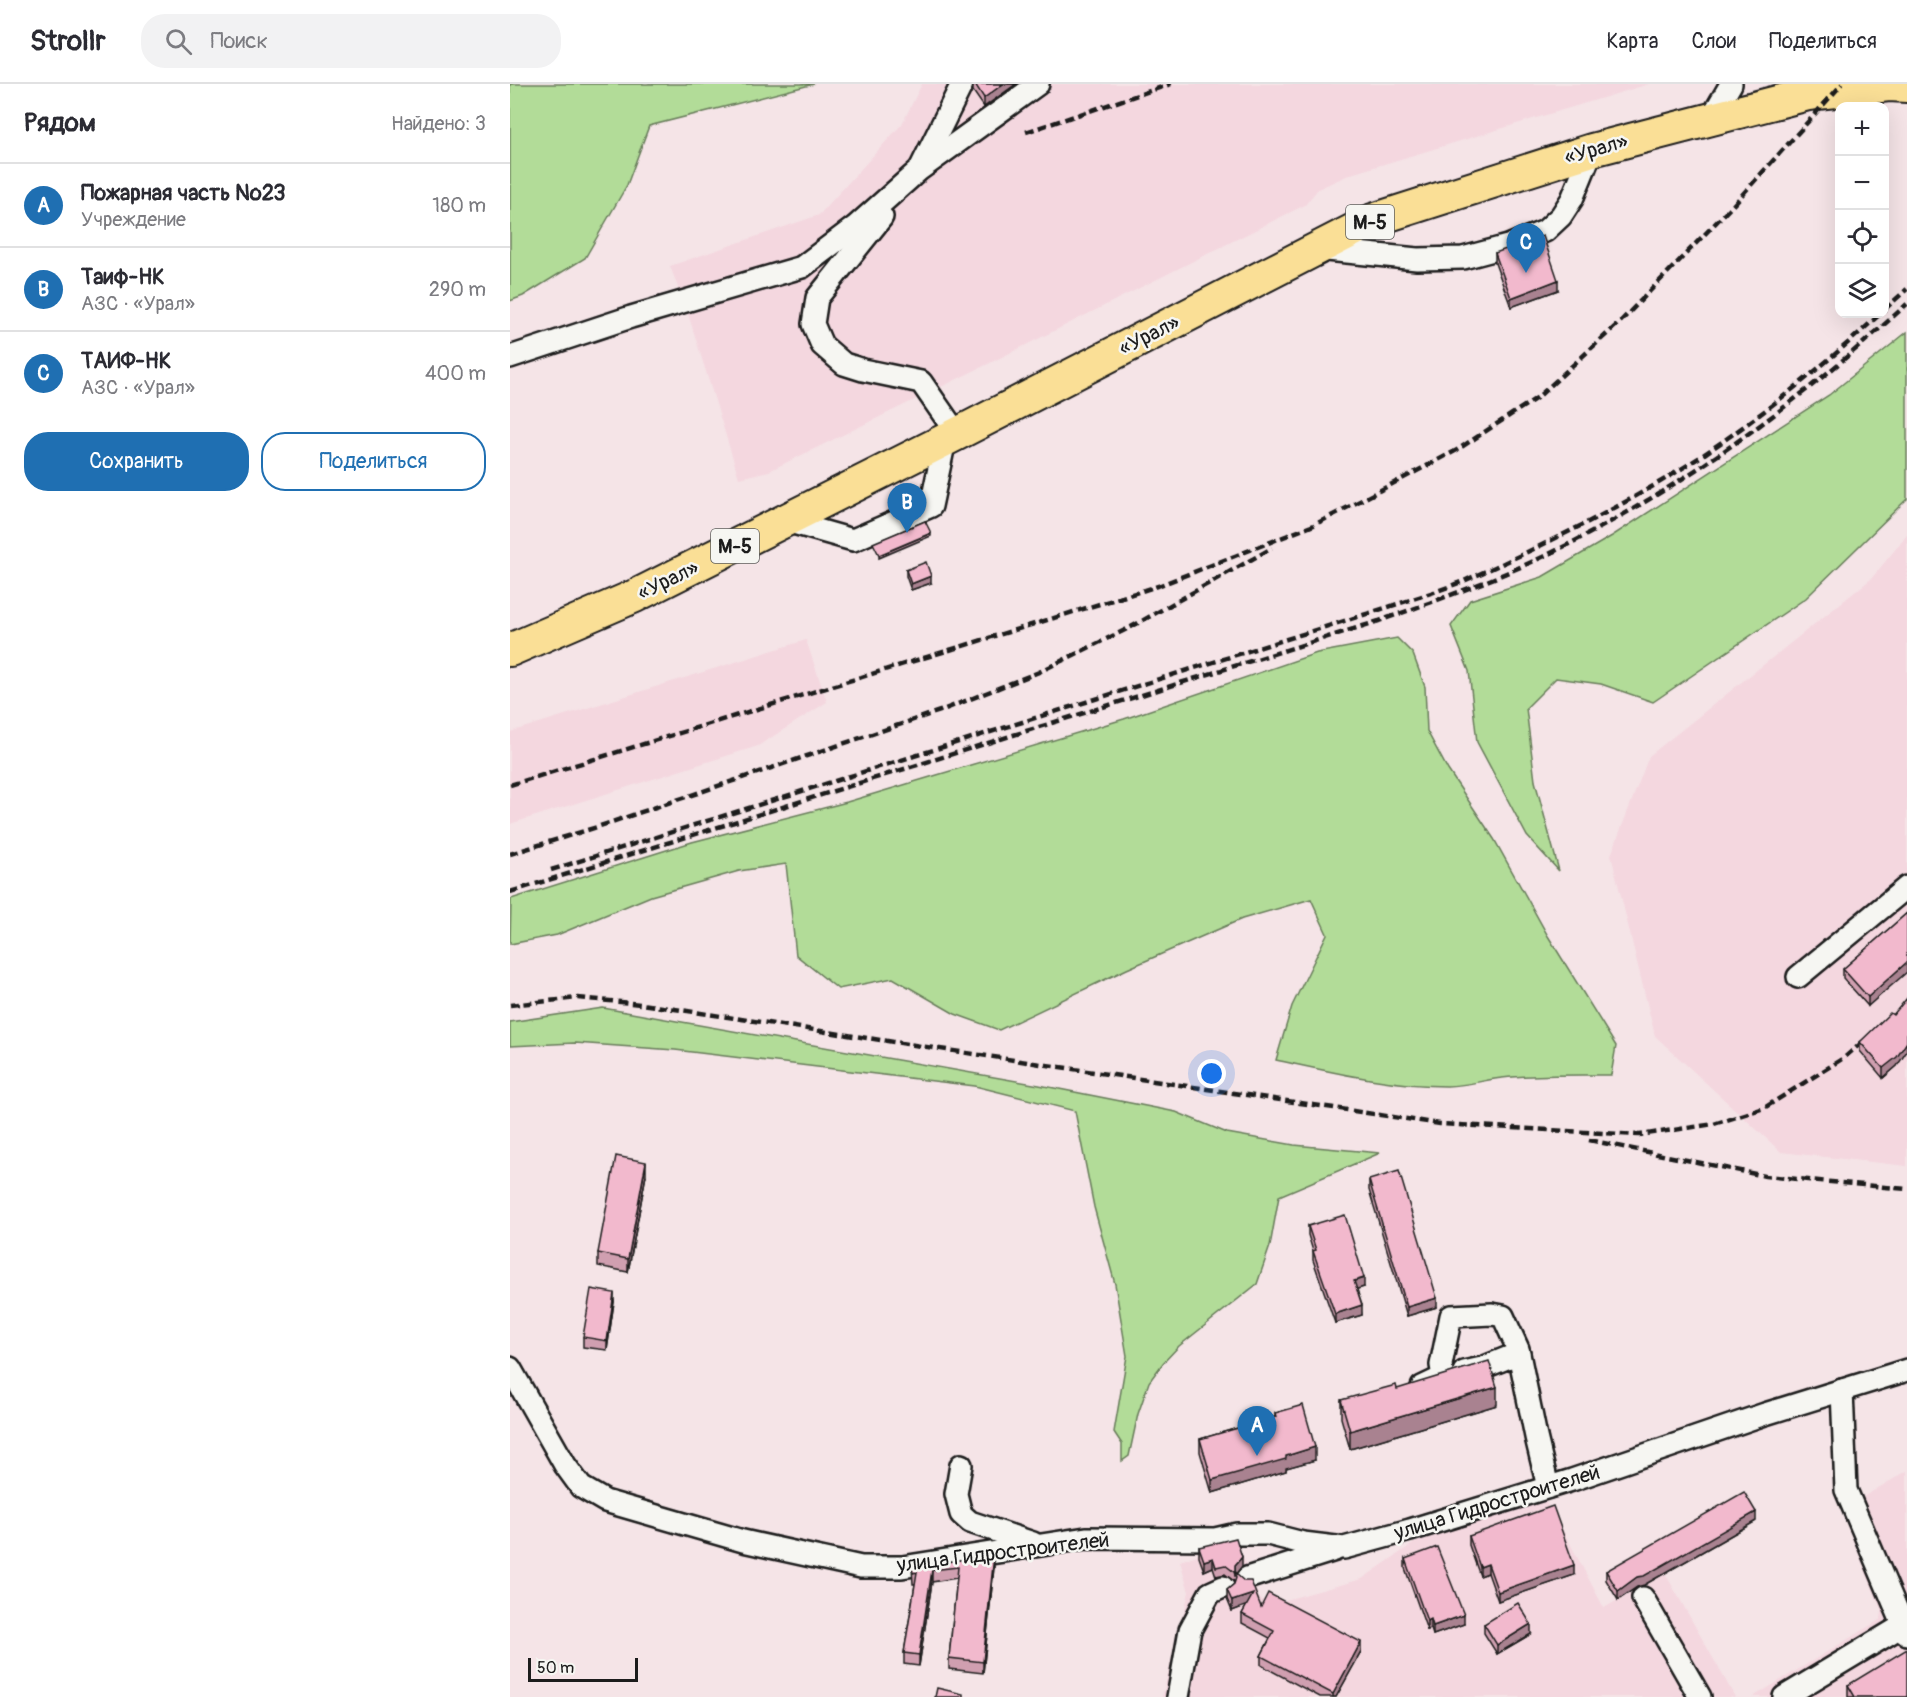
<!DOCTYPE html>
<html lang="ru">
<head>
<meta charset="utf-8">
<style>
	body { margin:0; font-family:Pangolin,sans-serif; background:#f2f2f3; color:#2b2b33 }
	.controls { position:absolute; right:18px; top:18px; display:grid; overflow:hidden; border-radius:12px; box-shadow:0 6px 24px #0002 }
	.controls button { width:54px; height:54px; display:grid; place-items:center; padding:0; border:0; border-bottom:2px solid #e1e1e2; background:#fff; color:#2b2b33; font:30px sans-serif }
	.scale { position:absolute; left:18px; bottom:15px; width:110px; box-sizing:border-box; padding-left:6px; border:3px solid #1c1c1c; border-top:0; font-size:16px; line-height:21px; white-space:nowrap; color:#1c1c1c; -webkit-text-stroke:4px #f6f6f2; paint-order:stroke }
	.you { position:absolute; left:702px; top:990px; width:21px; height:21px; margin:-15px; border:4px solid #fff; border-radius:50%; background:#1a73e8; box-shadow:0 0 0 9px #1a73e833 }
	.badge { display:grid; place-items:center; width:39px; height:39px; border-radius:50%; background:#1f6fb2; color:#fff; font-size:20px; font-weight:700 }
	.pin { position:absolute; translate:-50% -50px; filter:drop-shadow(0 2px 3px #0008) }
	.pin::after { content:''; position:absolute; top:32px; width:21px; height:18px; background:inherit; clip-path:polygon(0 0,100% 0,50% 100%) }
	.list { margin:0; padding:0; list-style:none }
	h2 { display:flex; justify-content:space-between; align-items:center; height:78px; margin:0; padding:0 24px; font-size:26px }
	h2 small { font-size:20px; font-weight:400; color:#7c7c81 }
	.list li { display:grid; grid-template-columns:39px 1fr auto; gap:18px; align-items:center; box-sizing:border-box; height:84px; padding:0 24px; border-top:2px solid #e1e1e2 }
	.list b { display:block; font-size:22px; white-space:nowrap }
	.list p { margin:0; font-size:20px; white-space:nowrap; color:#7c7c81 }
	.list em { font-size:20px; font-style:normal; color:#7c7c81 }
	.actions { display:flex; gap:12px; padding:18px 24px }
	.actions a { flex:1; padding:14px 0; border:2px solid #1f6fb2; border-radius:24px; text-align:center; font-size:21px; color:#1f6fb2 }
	.actions .main { background:#1f6fb2; color:#fff }
	.icon { flex:none; width:33px; height:33px; fill:none; stroke:currentColor; stroke-width:2; stroke-linecap:round; stroke-linejoin:round }
	.map { position:relative; flex:none; width:1397px; height:1613px; overflow:hidden }
	header { display:flex; align-items:center; gap:36px; box-sizing:border-box; height:84px; padding:0 30px; background:#fff; border-bottom:2px solid #e1e1e2 }
	header strong { font-size:28px }
	nav { display:flex; gap:33px; margin-inline-start:auto; font-size:21px }
	.search { width:420px; height:54px; background:#f2f2f3; display:flex; align-items:center; gap:15px; box-sizing:border-box; padding:0 21px; border-radius:24px; color:#7c7c81; font-size:22px }
	main { display:flex }
	aside { flex:1; background:#fff }
	.map>svg:first-child { display:block }
	.built { fill:#f4d7df }
	.green { fill:#b2dc98; stroke:#677c5a; stroke-width:1.5 }
	.lines { fill:none; stroke-linecap:round; stroke-linejoin:round }
	.minor-casing { stroke:#1c1c1c; stroke-width:26 }
	.highway-casing { stroke:#1c1c1c; stroke-width:36 }
	.minor { stroke:#f6f6f2; stroke-width:21 }
	.highway { stroke:#fadf96; stroke-width:32 }
	.rail { stroke:#1c1c1c; stroke-width:4.5; stroke-dasharray:9 4.5; stroke-linecap:butt }
	.wall { fill:#d09fb0; stroke:#1c1c1c; stroke-width:1.5 }
	.shaded-wall { fill:#a98290; stroke:#1c1c1c; stroke-width:1.5 }
	.building { fill:#f2b9cd; stroke:#1c1c1c; stroke-width:1.5 }
	.labels { text-anchor:middle; stroke-width:5; stroke-linejoin:round; paint-order:stroke }
	.shield { fill:#f6f6f2; stroke:#5d5d5c; stroke-width:1.5 }
	.shield-label { font-size:20px; font-weight:bold; fill:#1c1c1c }
	.street-label { font-size:21px; fill:#1c1c1c; stroke:#f6f6f2 }
</style>
</head>
<body>
<header>
<strong>Strollr</strong>
<div class="search"><svg class="icon" aria-label="search" viewBox="0 0 24 24"><circle cx="10" cy="10" r="6"/><path d="M15 15l6 6"/></svg>Поиск</div>
<nav><a>Карта</a><a>Слои</a><a>Поделиться</a></nav>
</header>
<main>
<aside>
<h2>Рядом<small>Найдено: 3</small></h2>
<ul class="list">
<li><span class="badge">A</span><div><b>Пожарная часть №23</b><p>Учреждение</p></div><em>180 m</em></li>
<li><span class="badge">B</span><div><b>Таиф-НК</b><p>АЗС · «Урал»</p></div><em>290 m</em></li>
<li><span class="badge">C</span><div><b>ТАИФ-НК</b><p>АЗС · «Урал»</p></div><em>400 m</em></li>
</ul>
<div class="actions"><a class="main">Сохранить</a><a>Поделиться</a></div>
</aside>
<div class="map">
<svg width="1397" height="1613" viewBox="0 0 1397 1613">
	<rect width="100%" height="100%" fill="#f5e4e7"/>
	<filter id="ink" filterUnits="userSpaceOnUse"><feTurbulence type="fractalNoise" baseFrequency=".0167" numOctaves="2"/><feDisplacementMap in="SourceGraphic" scale="12" xChannelSelector="R" yChannelSelector="G"/><feConvolveMatrix kernelMatrix="1 2 1 2 8 2 1 2 1" color-interpolation-filters="sRGB"/></filter>
	<g filter="url(#ink)">
		<g class="built">
			<path d="M412,0h727l-298,90 -33,15 -13,16 -315,158 -221,108 -30,7 -50,-161 -19,-51 149,-51 83,-91z"/>
			<path d="M1397,451v631l-126,-14 -126,-116 -44,-181 38,-99 222,-177z"/>
			<path d="M296,556l21,62 -69,44 -248,78v-92z"/>
			<path d="M1397,1387v226h-154l128,-78 1,-7 -41,-102z"/>
			<path d="M1033,1415l11,14 50,95 61,-35 70,124h-573l27,-105 -9,-31 57,-20 22,57 12,6 91,-25 52,-36z"/>
		</g>
		<g class="green">
			<path d="M0,0h304l-165,42 -22,59 -42,73 -62,38 -13,5z"/>
			<path d="M1397,248v167l-101,99 -153,104 -52,-18 -45,-6 -30,30 9,73 24,90 -32,-35 -50,-94 -8,-71 -18,-45 19,-26 72,-23 70,-41 217,-141z"/>
			<path d="M887,554l16,16 12,33 2,44 21,39 46,69 54,97 68,110 -5,29c-37,0 -73,-1 -109,3 -18,2 -37,8 -55,8 -57,0 -115,-14 -171,-26l16,-54 35,-72 -16,-35 -69,20 -115,50 -128,61 -44,-16 -62,-36 -55,11 -42,-34 -10,-91 -47,7 -88,25 -94,39 -47,9 1,-45 181,-57 155,-40 277,-83 193,-66z"/>
			<path d="M93,924l436,77 137,27 51,21 67,12 86,8 -101,43 -9,50 -13,38 -78,62 -16,17 -14,19 -11,32 -9,42 -7,5v-17l-8,-12 13,-76 -12,-72 -21,-77 -19,-96 -100,-25 -300,-36 -100,-7 -65,3v-24z"/>
		</g>
		<g class="lines">
			<defs>
				<g id="minor">
					<path d="M1200,36l21,-36"/>
					<path d="M411,83l41,-83"/>
					<path d="M372,133l-65,81 -4,26 9,21 22,19 19,6 58,12 36,52"/>
					<path d="M807,165l100,10 46,-1 45,-12 37,-15 16,-15 11,-17 20,-49"/>
					<path d="M0,273l121,-40 171,-50 53,-40 64,-57 119,-86"/>
					<path d="M276,437l67,19 78,-34 14,-66"/>
					<path d="M1288,893l109,-90"/>
					<path d="M0,1284l55,97 16,22 24,14 138,40 118,26h41l184,-29 129,1 22,-5h31l35,9 41,5 66,-18 162,-50 193,-66 142,-44"/>
					<path d="M954,1288l18,-4 37,-15"/>
					<path d="M912,1303l21,-10 -2,-12 10,-49 41,-2 11,2 15,33 18,88 12,50"/>
					<path d="M1332,1306l4,100 61,144"/>
					<path d="M451,1381l-5,29 5,20 9,8 63,21"/>
					<path d="M737,1494l88,-28"/>
					<path d="M1133,1514l57,99"/>
					<path d="M668,1613l12,-67 20,-37 13,-6"/>
					<path d="M1274,1613l118,-71"/>
				</g>
				<path id="highway" d="M0,566l125,-54 322,-162 416,-214 219,-70 216,-56 81,-9 18,1"/>
			</defs>
			<use href="#minor" class="minor-casing"/>
			<use href="#highway" class="highway-casing"/>
			<use href="#minor" class="minor"/>
			<use href="#highway" class="highway"/>
			<g class="rail">
				<path d="M516,48l145,-48"/>
				<path d="M1374,226l23,-21"/>
				<path d="M0,701l648,-199 156,-61 143,-75 81,-53 82,-75 113,-117 109,-121"/>
				<path d="M0,770l87,-27 343,-116 99,-39 92,-45 141,-79"/>
				<path d="M41,786l825,-259c30,-10 61,-19 90,-31 81,-36 163,-76 237,-125 62,-42 122,-90 177,-141"/>
				<path d="M0,808l869,-271c59,-21 118,-42 174,-69 130,-64 248,-151 354,-248"/>
				<path d="M0,921l68,-7 63,6 799,120 200,11 74,-11 50,-16 81,-51 27,-23"/>
				<path d="M1079,1056l176,36 142,13"/>
			</g>
		</g>
		<g class="wall">
			<path d="M463,0h43l-32,23 -11,-16z"/>
			<path d="M985,169l63,37 -47,17 -16,-44z"/>
			<path d="M396,486l25,13 -20,7 -5,-14z"/>
			<path d="M1397,829l-39,93 -25,-28v-9z"/>
			<path d="M1383,931l4,51 -14,12 -23,-27v-9z"/>
			<path d="M136,1091l-18,97 -30,-6v-13z"/>
			<path d="M859,1096l68,127 -30,9 -38,-126z"/>
			<path d="M798,1142l56,61 -7,2 5,26 -27,8 -22,-63v-9l-5,-16z"/>
			<path d="M104,1218l-7,48 -24,-3v-10z"/>
			<path d="M887,1305l100,16 -147,44 -9,-31v-18z"/>
			<path d="M765,1329l40,47 -29,8v3l-74,22 -12,-41v-13l75,-22z"/>
			<path d="M1246,1437l-112,64 -7,2 -19,13 -12,-20v-9z"/>
			<path d="M959,1452l105,39 -76,26 -10,-28 -8,3 -11,-31z"/>
			<path d="M689,1463l43,19 -6,8 25,33 100,45 -25,45h-16l-59,-32v-9l9,-18 -28,-15v-9l5,-9 -15,6 -5,-12v-9l7,-6v-3l-9,-7 -9,2 -3,-9 -9,4 -5,-14z"/>
			<path d="M895,1475l59,65 -31,11 -2,-6 -4,1 -22,-62z"/>
			<path d="M402,1483h82l-11,106 -34,-4v-11l8,-80 -25,4 -13,84 -15,-2v-11l11,-69h-2z"/>
			<path d="M974,1540l47,10 -34,20 -13,-21z"/>
			<path d="M1338,1601l59,12h-59z"/>
		</g>
		<g class="shaded-wall">
			<path d="M493,0h13l-32,23v-9z"/>
			<path d="M1048,196v10l-47,17v-9z"/>
			<path d="M421,449v3l-52,22v-3z"/>
			<path d="M421,492v7l-20,7v-6z"/>
			<path d="M1397,878v10l-39,34v-9z"/>
			<path d="M1397,958v9l-10,15 -14,12v-10z"/>
			<path d="M136,1078v13l-18,97v-13z"/>
			<path d="M854,1194v9l-10,3v-9z"/>
			<path d="M104,1209v9l-7,48v-9z"/>
			<path d="M927,1214v9l-30,9v-9z"/>
			<path d="M852,1221v10l-27,8v-9z"/>
			<path d="M987,1303v18l-147,44v-18z"/>
			<path d="M805,1363v13l-29,8v3l-74,22v-13l74,-24z"/>
			<path d="M1246,1428v9l-112,64 -7,2 -19,13v-9l19,-14z"/>
			<path d="M484,1471v12l-11,106v-11z"/>
			<path d="M732,1473v9l-7,9v-10z"/>
			<path d="M703,1474v9l-9,4v-10z"/>
			<path d="M978,1480v9l-8,3v-9z"/>
			<path d="M1064,1481v10l-76,26v-9z"/>
			<path d="M422,1486v12l-13,84v-11z"/>
			<path d="M743,1510v9l-21,8v-10z"/>
			<path d="M954,1531v9l-31,11v-9z"/>
			<path d="M921,1535v10l-4,1v-9z"/>
			<path d="M1021,1540v10l-34,20v-9z"/>
			<path d="M851,1558v10l-25,45h-3v-3z"/>
		</g>
		<g class="building">
			<path d="M465,0h28l-19,14z"/>
			<path d="M1033,152l15,44 -47,18 -16,-45z"/>
			<path d="M415,437l6,12 -52,22 -6,-12z"/>
			<path d="M416,478l5,14 -20,8 -5,-14z"/>
			<path d="M1397,829v49l-39,35 -25,-28z"/>
			<path d="M1397,914v44l-10,15 -14,11 -23,-26 30,-29 3,2z"/>
			<path d="M106,1072l30,6 -18,97 -30,-6z"/>
			<path d="M889,1087l38,127 -30,9 -38,-127z"/>
			<path d="M835,1131l19,63 -10,3 8,24 -27,9 -22,-63 3,-1 -8,-24z"/>
			<path d="M81,1205l23,4 -7,48 -24,-4z"/>
			<path d="M979,1277l8,26 -147,44 -9,-31 55,-15 1,4z"/>
			<path d="M793,1321l12,42 -29,9v3l-74,21 -12,-41 76,-22 -1,-4z"/>
			<path d="M1234,1408l12,20 -112,64 -7,1 -19,14 -12,-20z"/>
			<path d="M1043,1422l21,59 -76,27 -10,-28 -8,3 -11,-31z"/>
			<path d="M726,1454l6,19 -7,8v8l9,8h7l10,26 7,-14 93,49 -28,52 -72,-38 13,-25 -32,-17 11,-20 -21,7 -5,-11 7,-6 2,-6 -2,-6 -9,-7 -9,2 -3,-9 -9,3 -5,-14z"/>
			<path d="M927,1463l27,68 -31,11 -2,-7 -4,2 -22,-62z"/>
			<path d="M484,1471l-11,107 -34,-4 9,-91 -26,3 -13,85 -15,-2 13,-81 -4,1 -1,-6z"/>
			<path d="M1008,1519l13,21 -34,21 -13,-21z"/>
			<path d="M1397,1565v48h-52l-7,-12z"/>
			<path d="M427,1604l26,6v3h-28z"/>
		</g>
	</g>
	<g class="labels">
		<g class="shield">
			<rect x="836" y="121" width="48" height="34" rx="4.5"/>
			<rect x="201" y="445" width="48" height="34" rx="4.5"/>
		</g>
		<g class="shield-label">
			<text x="860" y="145">М-5</text>
			<text x="225" y="469">М-5</text>
		</g>
		<g class="street-label">
			<text transform="translate(1086 65) rotate(-16)" y="7">«Урал»</text>
			<text transform="translate(639 251) rotate(-27)" y="7">«Урал»</text>
			<text transform="translate(158 496) rotate(-26)" y="7">«Урал»</text>
			<text transform="translate(987 1418) rotate(-17)" y="7">улица Гидростроителей</text>
			<text transform="translate(493 1468) rotate(-7)" y="7">улица Гидростроителей</text>
		</g>
	</g>
</svg>
<div class="controls">
<button>+</button>
<button>−</button>
<button><svg class="icon" aria-label="locate" viewBox="0 0 24 24"><circle cx="12" cy="12" r="6"/><path d="M12 2v4M12 18v4M2 12h4M18 12h4"/></svg></button>
<button><svg class="icon" aria-label="layers" viewBox="0 0 24 24"><path d="M12 4l9 5-9 5-9-5zM3 14l9 5 9-5"/></svg></button>
</div>
<div class="scale">50 m</div>
<div class="you"></div>
<div class="pin badge" style="left:747px;top:1372px">A</div>
<div class="pin badge" style="left:397px;top:449px">B</div>
<div class="pin badge" style="left:1016px;top:189px">C</div>
</div>
</main>
</body>
</html>
